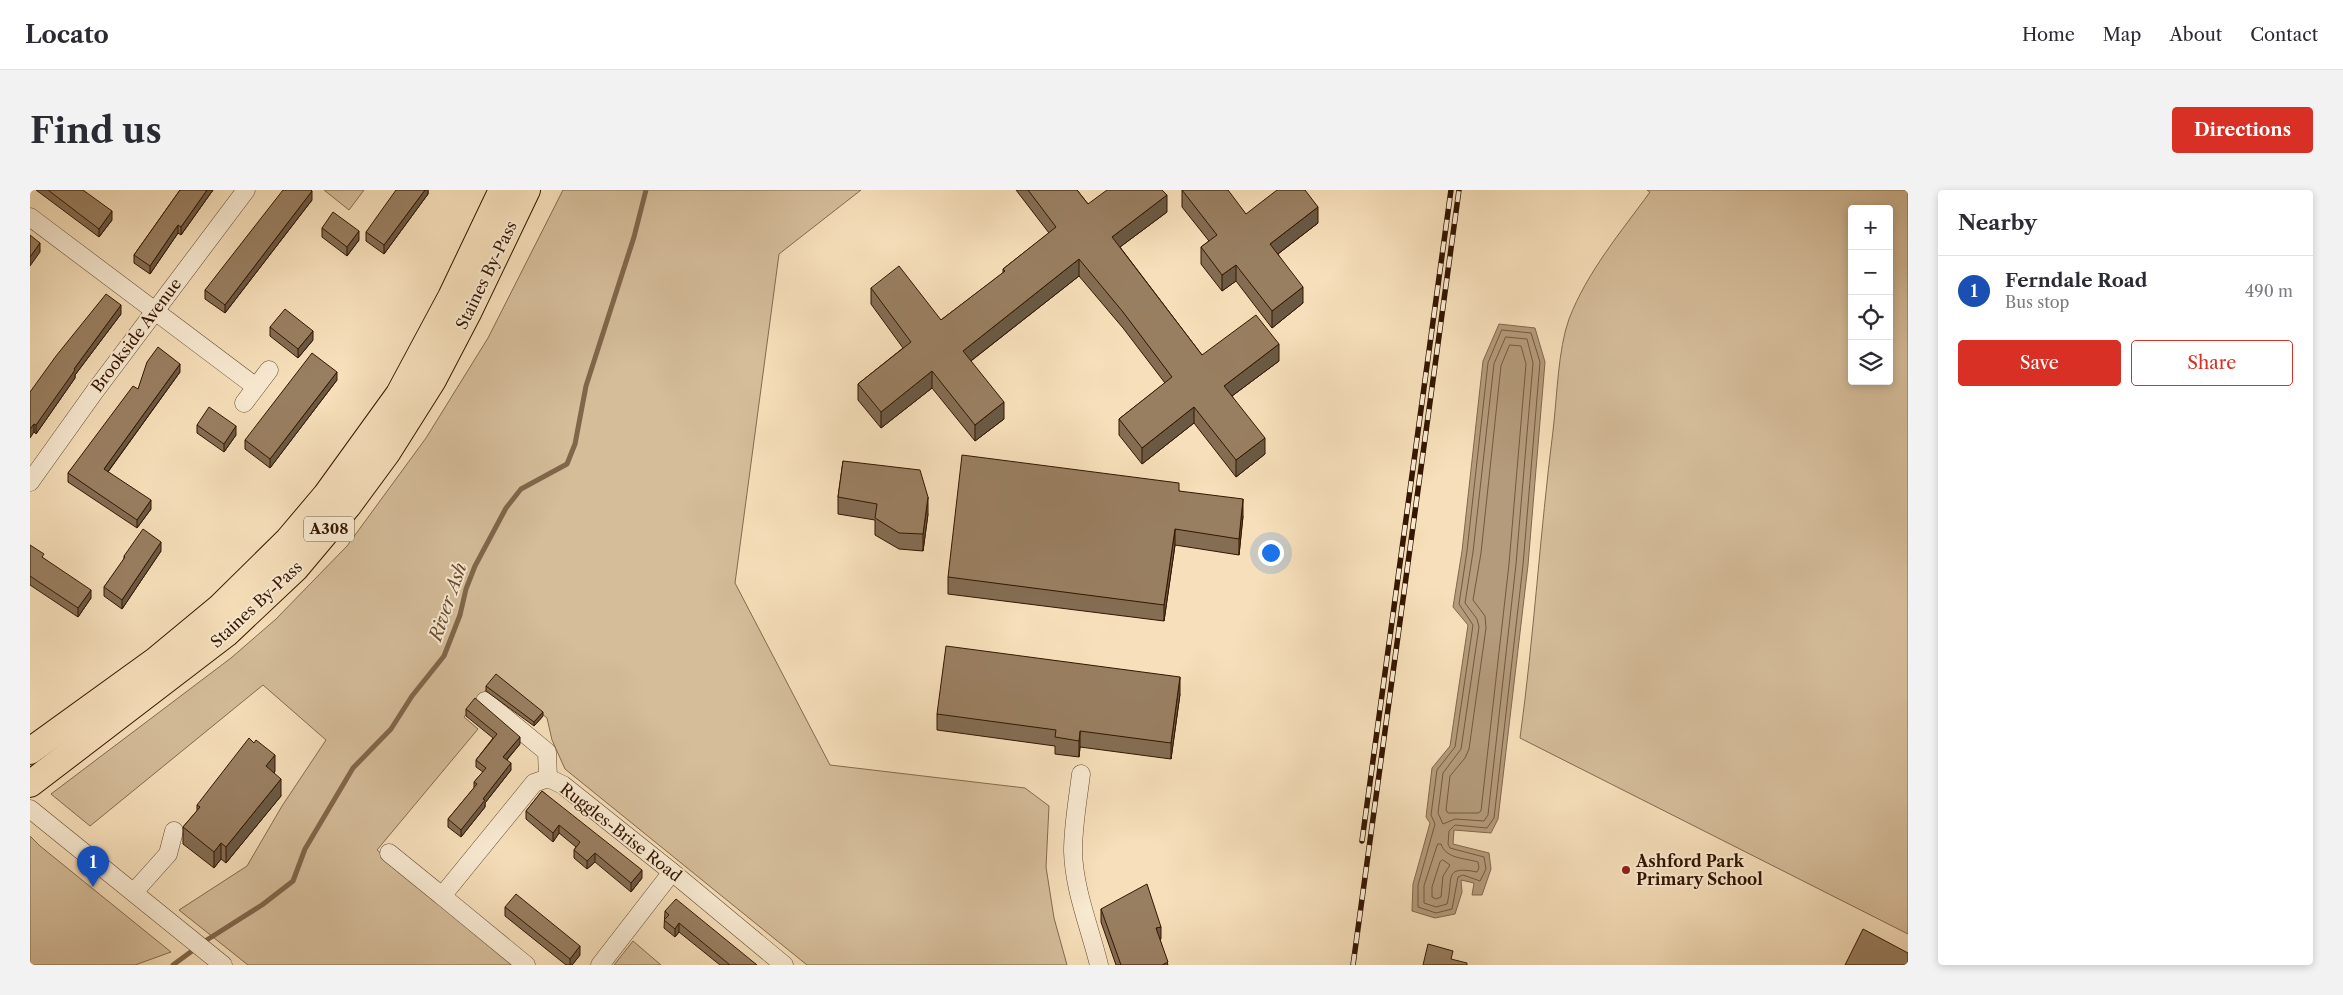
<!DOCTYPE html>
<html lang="en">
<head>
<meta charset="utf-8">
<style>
	body { margin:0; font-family:"Libre Caslon Text",serif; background:#f2f2f3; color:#2b2b33 }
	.controls { position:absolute; right:15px; top:15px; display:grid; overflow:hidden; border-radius:5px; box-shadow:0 2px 8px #0003 }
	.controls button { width:45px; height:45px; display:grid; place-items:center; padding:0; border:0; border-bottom:1px solid #e1e1e2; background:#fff; color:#2b2b33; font:25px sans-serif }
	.you { position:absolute; left:1240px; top:362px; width:18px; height:18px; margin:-12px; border:4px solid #fff; border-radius:50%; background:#1a73e8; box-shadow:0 0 0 8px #1a73e833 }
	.badge { display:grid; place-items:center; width:32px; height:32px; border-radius:50%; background:#d93025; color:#fff; font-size:16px; font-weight:700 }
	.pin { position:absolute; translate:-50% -41px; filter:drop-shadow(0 1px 2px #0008) }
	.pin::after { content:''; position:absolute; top:26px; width:18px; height:15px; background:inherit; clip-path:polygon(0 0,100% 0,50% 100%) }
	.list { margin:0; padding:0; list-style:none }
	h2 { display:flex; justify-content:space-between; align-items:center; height:65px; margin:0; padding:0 20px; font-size:21px }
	h2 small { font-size:16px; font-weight:400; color:#7c7c81 }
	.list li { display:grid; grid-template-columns:32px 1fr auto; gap:15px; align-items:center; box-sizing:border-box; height:70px; padding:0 20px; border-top:1px solid #e1e1e2 }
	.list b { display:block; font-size:19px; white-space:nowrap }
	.list p { margin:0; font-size:16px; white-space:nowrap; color:#7c7c81 }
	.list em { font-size:16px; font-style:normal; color:#7c7c81 }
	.actions { display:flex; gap:10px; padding:15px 20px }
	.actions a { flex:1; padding:11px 0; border:1px solid #d93025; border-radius:5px; text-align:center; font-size:18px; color:#d93025 }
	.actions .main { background:#d93025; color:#fff }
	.icon { flex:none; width:28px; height:28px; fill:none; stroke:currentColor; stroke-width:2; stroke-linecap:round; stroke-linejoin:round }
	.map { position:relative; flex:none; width:1878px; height:775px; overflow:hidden; border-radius:5px }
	header { display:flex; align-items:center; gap:30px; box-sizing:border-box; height:70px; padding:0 25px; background:#fff; border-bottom:1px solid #e1e1e2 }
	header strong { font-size:24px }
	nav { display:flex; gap:28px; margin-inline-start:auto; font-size:18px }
	.intro { display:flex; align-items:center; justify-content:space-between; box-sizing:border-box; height:120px; padding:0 30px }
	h1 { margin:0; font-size:35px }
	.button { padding:12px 22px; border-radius:5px; background:#d93025; color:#fff; font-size:18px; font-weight:700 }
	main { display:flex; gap:30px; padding:0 30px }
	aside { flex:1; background:#fff; border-radius:5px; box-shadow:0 2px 8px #0003 }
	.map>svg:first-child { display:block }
	.green { fill:#d5bd9a; stroke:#846a4d; fill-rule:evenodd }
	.water { fill:#b49b7b; stroke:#81664a }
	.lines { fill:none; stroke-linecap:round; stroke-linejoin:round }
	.shore { stroke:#74583e; stroke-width:1 }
	.stream { stroke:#81664a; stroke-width:5 }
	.minor-casing { stroke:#64482e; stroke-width:19 }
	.highway-casing { stroke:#341600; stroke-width:28 }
	.minor { stroke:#f9ead2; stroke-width:18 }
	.highway { stroke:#f6dfba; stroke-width:26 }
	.rail-casing { stroke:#341600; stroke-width:5.5 }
	.rail { stroke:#f9ead2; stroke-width:4; stroke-dasharray:11; stroke-linecap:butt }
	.wall { fill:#846d53; stroke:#341600 }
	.shaded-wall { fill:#6b5944; stroke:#341600 }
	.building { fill:#997f61; stroke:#341600 }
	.poi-dot { fill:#8f2418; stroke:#f9ead2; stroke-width:2 }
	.labels { text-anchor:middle; stroke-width:4; stroke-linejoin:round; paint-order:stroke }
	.shield { fill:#f9ead2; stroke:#6f563f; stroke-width:1 }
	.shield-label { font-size:15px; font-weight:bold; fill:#341600 }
	.street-label { font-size:16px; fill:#341600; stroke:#f9ead2 }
	.poi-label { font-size:16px; font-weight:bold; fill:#341600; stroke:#f9ead2; text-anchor:start }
	.water-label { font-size:18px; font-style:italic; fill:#674b31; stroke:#f9ead2 }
</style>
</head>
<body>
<header>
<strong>Locato</strong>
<nav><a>Home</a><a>Map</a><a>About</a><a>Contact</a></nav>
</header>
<div class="intro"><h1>Find us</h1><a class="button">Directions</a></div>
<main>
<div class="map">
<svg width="1878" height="775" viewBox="0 0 1878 775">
	<rect width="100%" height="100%" fill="#f6dfba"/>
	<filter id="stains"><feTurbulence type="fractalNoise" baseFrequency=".004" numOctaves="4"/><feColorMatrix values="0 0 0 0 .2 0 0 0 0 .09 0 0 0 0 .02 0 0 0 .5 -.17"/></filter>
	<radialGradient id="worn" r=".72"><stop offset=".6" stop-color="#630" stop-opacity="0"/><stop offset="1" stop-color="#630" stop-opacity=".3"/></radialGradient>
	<g class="green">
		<path d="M294,0h40l-15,20z"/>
		<path d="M533,0h298l-82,64 -44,329 95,182 195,23 24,18 -3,61 8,51 13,47h-260l-242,-196 -13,-29 -5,-22 -50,-41 -33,40 14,12 -101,121 141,115h-270l-69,-55 68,-44 35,-60 44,-66 -63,-55 -173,141 -39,-32 180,-136 45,-39 71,-73 79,-108 62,-100z"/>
		<path d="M1617,0h261v744l-388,-196c14,-102 20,-205 33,-307 4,-33 5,-82 16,-112 18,-47 52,-87 81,-127zM1822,19h37v172h-37z"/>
		<path d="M0,646l10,10 131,106 -36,13h-105z"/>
		<path d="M603,751l28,24h-47z"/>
	</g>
	<path class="water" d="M1469,134l36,4 10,34 -17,203 -30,254 -7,14 -37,-3 -1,14 36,9 2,16 -9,26h-10l2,-12 -13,-3 1,12 -7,22 -20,4 -23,-7 1,-27 17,-61 -4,-6 6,-49 18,-22 18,-121 -15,-18 9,-56 21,-190z"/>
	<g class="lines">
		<g class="shore">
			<path d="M1472,140l29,3 9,29 -17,203 -29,253 -7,10 -32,-3 -6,6 -1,13 2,4 34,9 2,12 -6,12 -17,-6 -5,2 -6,32 -16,4 -18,-6v-22l17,-61 -4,-9 6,-45 18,-23 18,-122 -14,-21 8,-53 21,-188z"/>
			<path d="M1476,147l21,2 6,24 -17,201 -28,251 -4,6 -29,-2 -12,5 -5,-11 5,-40 18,-24 18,-122 -2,-8 -12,-16 8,-51 21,-188z"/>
			<path d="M1480,155l11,1 5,18 -17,200 -28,247 -3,2h-30l-2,-3 4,-34 15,-18 4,-9 17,-121 -1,-12 -12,-16 8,-47 20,-187z"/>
			<path d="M1408,654h3c5,15 24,14 37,18l1,6 -2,4c-35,-7 -23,7 -30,32l-11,3 -12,-4v-17z"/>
			<path d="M1413,670l7,5 -7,11 -2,21 -5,2 -4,-2v-10l8,-25z"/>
		</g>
		<g class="stream">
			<path d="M172,753l60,-38 31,-24 12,-32 48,-81 38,-39 21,-33 32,-40 16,-41 6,-26 9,-23 31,-58 15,-19 46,-25 8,-20 11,-58 48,-149 12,-47"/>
			<path d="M143,775l23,-17"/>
		</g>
		<defs>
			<g id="minor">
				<path d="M0,27l226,170"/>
				<path d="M214,213l25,-33"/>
				<path d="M0,292l65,-91 151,-201"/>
				<path d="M455,511l62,51 1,26"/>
				<path d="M1051,584c-3,25 -8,52 -8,77 1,39 17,77 26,114"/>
				<path d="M0,619l193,156"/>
				<path d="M359,663l53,43"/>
				<path d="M104,702l34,-38 6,-23"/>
				<path d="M496,775l-84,-69 92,-113 14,-5 15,7 109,87 112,93"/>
				<path d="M570,775l72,-93"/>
			</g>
			<g id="highway">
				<path d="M0,561l126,-91 64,-53 68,-67 38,-45 73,-101 52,-97 51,-107"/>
				<path d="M0,594l196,-150 70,-66 52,-62 39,-53 46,-73 36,-69 58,-121"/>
			</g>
		</defs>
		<use href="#minor" class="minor-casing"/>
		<use href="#highway" class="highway-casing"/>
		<use href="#minor" class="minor"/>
		<use href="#highway" class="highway"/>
		<defs>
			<g id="rail">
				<path d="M1332,651l89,-651"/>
				<path d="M1323,775l106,-775"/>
			</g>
		</defs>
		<use href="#rail" class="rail-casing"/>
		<use href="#rail" class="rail"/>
	</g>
	<g class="wall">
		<path d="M6,0h47l29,30 -13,17z"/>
		<path d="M150,0h33l-32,45 -3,-2 -28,41 -16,-11v-8z"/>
		<path d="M398,0v4l-44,60 -18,-13v-9z"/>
		<path d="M986,0h61l11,14 79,8 -47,35 82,108 77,6 -47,35 33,58 -29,23 -42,-54 -52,41 -23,-29v-16l46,-36 -42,-55 -44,-52 -108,85 33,58 -29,22 -43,-53 -51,40 -23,-28v-16l45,-36 -32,-44v-16l70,32 62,-47v-4l46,-36z"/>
		<path d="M1152,0l64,24 72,9 -40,31 25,49 -31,25 -36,-47 -14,10 -21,-27v-17l8,-6 -27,-34z"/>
		<path d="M282,10l-87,113 -20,-14v-9z"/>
		<path d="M292,38l37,12 -12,16 -25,-19z"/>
		<path d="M91,124l-46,61v3l-39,56 -2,-2 -4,-40z"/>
		<path d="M240,137l43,13 -15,18 -28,-22z"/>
		<path d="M150,182l-72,100 43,37 -14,19 -69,-46v-9l70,-84z"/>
		<path d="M307,190l-67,88 -25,-19v-9z"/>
		<path d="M167,235l39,10 -12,17 -27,-19z"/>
		<path d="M813,271l85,53 -5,37 -24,-2 -24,-14v-15l-37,-6v-17z"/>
		<path d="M1149,301l64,25 -4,39 -64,-10 -11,76 -216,-27v-17z"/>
		<path d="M0,355l14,14 47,39 -13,19 -48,-32z"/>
		<path d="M131,361l-39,58 -18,-13v-9l20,-27v-4z"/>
		<path d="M456,496l57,30 -9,10 -48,-35z"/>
		<path d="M1150,504l-9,65 -91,-12 -1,10 -24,-3v-8l-118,-16v-16z"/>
		<path d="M436,519l54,35 -13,16 4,10 -26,33v4l-24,30 -13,-10v-8l26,-31v-6l9,-10 -7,-5v-7l17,-22 -27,-22z"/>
		<path d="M245,581l-1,2 7,23 -55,67 -5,-4 -7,9 -31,-24v-17l14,-16v-6z"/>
		<path d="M512,601l100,87 -11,14 -36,-30 -8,7 -13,-11v-8l2,-3 -17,-14 -6,9 -27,-23v-8z"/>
		<path d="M475,717l75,48 -8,10h-6l-61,-49z"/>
		<path d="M1071,719l60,30 -1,1 8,25h-52l-15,-43z"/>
		<path d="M635,721l92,54h-37l-41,-33 -4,5 -11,-9z"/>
	</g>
	<g class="shaded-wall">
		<path d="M177,0h6l-32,45v-8z"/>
		<path d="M395,0h3v4l-44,60v-9z"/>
		<path d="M282,1v9l-87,113v-8z"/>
		<path d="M1137,5v17l-55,41v-16z"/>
		<path d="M1288,17v16l-48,37v-16z"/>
		<path d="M82,21v9l-13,17v-8z"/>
		<path d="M148,35v8l-28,41v-8z"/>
		<path d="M329,41v9l-12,16v-9z"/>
		<path d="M10,53v9l-10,14v-9z"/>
		<path d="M1049,69v17l-116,91v-16z"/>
		<path d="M1206,75v16l-14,10v-16z"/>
		<path d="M1273,97v16l-31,25v-17z"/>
		<path d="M91,115v9l-46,61v3l-39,56v-9l38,-56z"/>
		<path d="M283,141v9l-15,18v-9z"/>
		<path d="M1249,154v17l-55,41v-16z"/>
		<path d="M150,174v8l-76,105v-8z"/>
		<path d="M902,181v17l-51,40v-16z"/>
		<path d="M307,182v8l-67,88v-9z"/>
		<path d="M974,212v17l-29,22v-16z"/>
		<path d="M1164,217v16l-52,41v-16z"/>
		<path d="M4,234v8l-4,6v-9z"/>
		<path d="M206,236v9l-12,17v-8z"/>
		<path d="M1235,248v16l-29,23v-17z"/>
		<path d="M898,307v17l-5,37v-17z"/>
		<path d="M1213,309v17l-4,39v-16z"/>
		<path d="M121,310v9l-14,19v-8z"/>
		<path d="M1145,339v16l-11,76v-16z"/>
		<path d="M131,352v9l-39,58v-9z"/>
		<path d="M61,400v8l-13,19v-9z"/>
		<path d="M1150,487v17l-9,65v-16z"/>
		<path d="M513,522v4l-9,10v-4z"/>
		<path d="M1050,541v16l-1,10v-16z"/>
		<path d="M490,547v7l-17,20v-7z"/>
		<path d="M245,565v16l-9,12v-17z"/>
		<path d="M481,573v7l-26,33v4l-24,30v-7l22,-31z"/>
		<path d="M251,589v17l-55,67v-16z"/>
		<path d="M529,635v8l-6,9v-9z"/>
		<path d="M191,653v16l-7,9v-16z"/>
		<path d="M565,663v9l-8,7v-8z"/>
		<path d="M612,680v8l-11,14v-9z"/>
		<path d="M649,733v9l-4,5v-8z"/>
		<path d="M1131,737v12l-5,2v-13z"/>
		<path d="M550,756v9l-8,10h-2v-6z"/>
	</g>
	<g class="building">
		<path d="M18,0h35l29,21 -13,18z"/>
		<path d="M150,0h27l-26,37 -3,-2 -28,41 -16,-11z"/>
		<path d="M253,0h28l1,1 -87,114 -20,-15z"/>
		<path d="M366,0h29l-41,55 -18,-13z"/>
		<path d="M998,0h49l11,14 19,-14h55l5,5 -55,42 90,118 54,-40 23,29 -55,42 41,52 -29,22 -42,-53 -52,41 -23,-29 53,-42 -49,-65 -44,-53 -116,92 41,51 -29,23 -43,-54 -51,41 -23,-28 53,-42 -40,-54 28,-22 42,54 64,-49 -2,-2 53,-42z"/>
		<path d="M1152,0h46l18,24 31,-24h28l13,17 -48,37 33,43 -31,24 -36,-46 -14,10 -21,-28 16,-12z"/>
		<path d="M303,22l26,19 -12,16 -25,-19z"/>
		<path d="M0,45l10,8 -10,14z"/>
		<path d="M76,104l15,11 -47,64 1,1 -39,55 -2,-1 -4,5v-37l26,-36z"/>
		<path d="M255,119l28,22 -15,18 -28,-22z"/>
		<path d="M128,157l22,17 -76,105 47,31 -14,20 -69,-47 65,-87 5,3 9,-27z"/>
		<path d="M282,163l25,19 -67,87 -25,-19z"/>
		<path d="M179,217l27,19 -12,18 -27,-19z"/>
		<path d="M932,265l217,28v8l64,8 -4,40 -64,-10 -11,76 -216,-28z"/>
		<path d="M813,271l77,9 8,27 -5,37 -24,-1 -24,-15 2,-14 -39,-7z"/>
		<path d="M113,339l18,13 -39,58 -18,-13 21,-30 -1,-1z"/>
		<path d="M0,355l14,9 -2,3 49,33 -13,18 -48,-32v1z"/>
		<path d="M916,456l234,31 -9,66 -91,-12 -1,10 -24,-4 1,-7 -119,-16z"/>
		<path d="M466,484l47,38 -9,10 -48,-36z"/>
		<path d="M445,508l45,39 -17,20 8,6 -28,36 2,1 -24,30 -13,-11 29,-35 -3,-2 12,-14 -10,-8 21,-26 -31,-25z"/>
		<path d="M219,548l5,5 2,-3 19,15 -9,11 15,13 -55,68 -5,-4 -7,9 -31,-25 17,-20 -3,-2z"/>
		<path d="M512,601l100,79 -11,13 -36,-30 -8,8 -13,-11 6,-8 -21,-17 -6,8 -27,-22z"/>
		<path d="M1117,694l14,43 -5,1 12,34 -6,3h-41l-20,-56z"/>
		<path d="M486,704l64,52 -10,13 -65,-52z"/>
		<path d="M646,709l81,66h-27l-51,-42 -4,6 -11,-9 5,-5 -4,-4z"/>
		<path d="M1833,739l45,24v12h-63z"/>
		<path d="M1398,754l25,7 -2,8 16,4v2h-44z"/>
	</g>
	<circle class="poi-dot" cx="1596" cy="680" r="5"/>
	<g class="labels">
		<rect class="shield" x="274" y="326.5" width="50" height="25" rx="4"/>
		<g class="shield-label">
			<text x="299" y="344">A308</text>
		</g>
		<g class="street-label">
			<text transform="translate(456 85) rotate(-64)" y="6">Staines By-Pass</text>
			<text transform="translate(106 145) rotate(-53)" y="6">Brookside Avenue</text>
			<text transform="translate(226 414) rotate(-43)" y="6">Staines By-Pass</text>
			<text transform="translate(591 642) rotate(38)" y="6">Ruggles-Brise Road</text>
		</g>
		<g class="poi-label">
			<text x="1606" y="677">Ashford Park<tspan x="1606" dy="18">Primary School</tspan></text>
		</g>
		<g class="water-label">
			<text transform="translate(418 412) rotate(-71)" y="6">River Ash</text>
		</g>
	</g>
	<rect width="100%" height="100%" filter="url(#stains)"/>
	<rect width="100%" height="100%" fill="url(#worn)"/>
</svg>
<div class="controls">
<button>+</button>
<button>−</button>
<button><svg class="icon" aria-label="locate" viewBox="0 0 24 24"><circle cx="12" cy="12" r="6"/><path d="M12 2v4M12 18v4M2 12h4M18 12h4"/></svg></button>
<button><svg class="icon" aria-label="layers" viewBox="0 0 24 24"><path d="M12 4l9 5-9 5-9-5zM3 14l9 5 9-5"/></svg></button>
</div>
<div class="you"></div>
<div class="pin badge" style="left:63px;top:697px;background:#1a4fb4">1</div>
</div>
<aside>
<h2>Nearby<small></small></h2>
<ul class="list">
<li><span class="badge" style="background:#1a4fb4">1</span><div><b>Ferndale Road</b><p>Bus stop</p></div><em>490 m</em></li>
</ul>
<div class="actions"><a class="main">Save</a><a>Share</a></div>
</aside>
</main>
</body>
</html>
